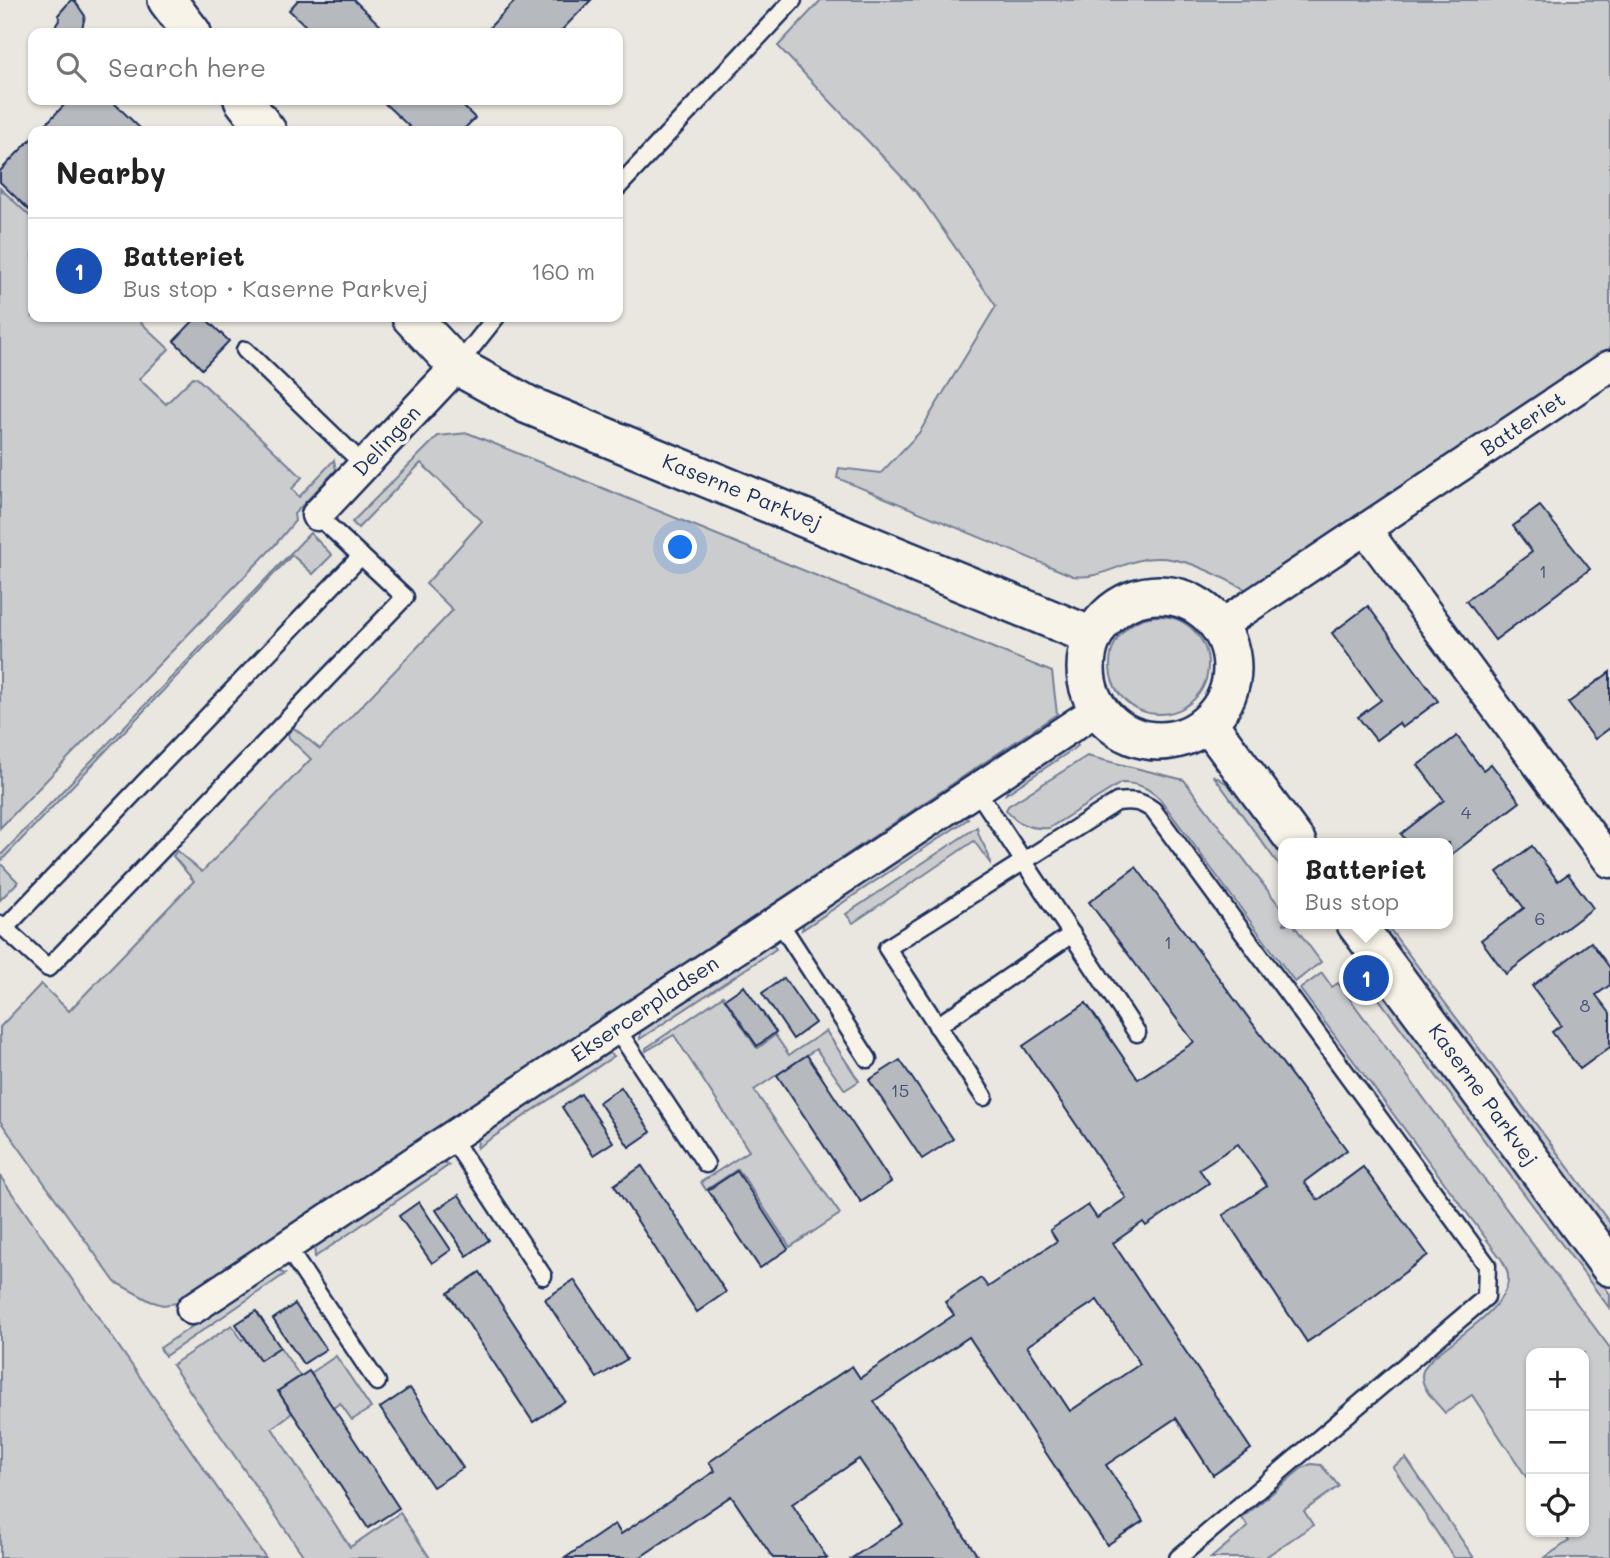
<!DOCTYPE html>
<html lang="en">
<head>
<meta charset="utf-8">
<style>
	body { margin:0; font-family:Mali,sans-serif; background:#f2f2f2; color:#222 }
	.controls { position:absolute; right:21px; bottom:21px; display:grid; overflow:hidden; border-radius:14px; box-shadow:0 2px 5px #0004 }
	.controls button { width:63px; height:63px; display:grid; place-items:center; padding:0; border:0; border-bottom:2px solid #e0e0e0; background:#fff; color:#222; font:35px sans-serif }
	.you { position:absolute; left:681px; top:548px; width:24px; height:24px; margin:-18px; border:5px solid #fff; border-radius:50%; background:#1a73e8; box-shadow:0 0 0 10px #1a73e833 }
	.badge { display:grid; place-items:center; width:46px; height:46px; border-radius:50%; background:#1a73e8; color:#fff; font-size:23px; font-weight:700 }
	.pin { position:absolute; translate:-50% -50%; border:4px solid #fff; box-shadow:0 2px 7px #0006 }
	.popup { position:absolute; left:1278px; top:838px; width:175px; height:91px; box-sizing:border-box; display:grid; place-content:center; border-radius:14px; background:#fff; filter:drop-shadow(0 2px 5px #0005); font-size:23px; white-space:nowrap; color:#767676 }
	.popup b { font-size:26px; color:#222 }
	.popup::after { content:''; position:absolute; left:50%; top:100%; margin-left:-14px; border:14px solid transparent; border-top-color:#fff }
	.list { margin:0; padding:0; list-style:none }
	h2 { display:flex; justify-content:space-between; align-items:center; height:91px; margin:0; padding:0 28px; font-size:30px }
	h2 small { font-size:23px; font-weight:400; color:#767676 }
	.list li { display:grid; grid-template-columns:46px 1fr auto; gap:21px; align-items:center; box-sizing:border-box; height:105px; padding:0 28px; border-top:2px solid #e0e0e0 }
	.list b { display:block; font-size:26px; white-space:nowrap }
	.list p { margin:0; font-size:23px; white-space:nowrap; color:#767676 }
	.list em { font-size:23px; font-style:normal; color:#767676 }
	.icon { flex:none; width:38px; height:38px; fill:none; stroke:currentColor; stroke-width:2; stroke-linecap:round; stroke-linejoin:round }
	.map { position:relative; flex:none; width:1610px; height:1558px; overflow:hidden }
	.search { position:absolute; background:#fff; box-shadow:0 2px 5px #0004; left:28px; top:28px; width:595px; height:77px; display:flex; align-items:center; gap:18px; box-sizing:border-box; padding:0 24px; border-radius:14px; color:#767676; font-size:26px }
	.panel { position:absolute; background:#fff; box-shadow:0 2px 5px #0004; left:28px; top:126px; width:595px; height:196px; border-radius:14px }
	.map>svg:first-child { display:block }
	.green { fill:#cbcccd; stroke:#737e96; stroke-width:2 }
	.building { fill:#b6babf; stroke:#1b2f5e; stroke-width:2; fill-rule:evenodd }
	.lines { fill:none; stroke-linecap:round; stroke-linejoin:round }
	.service-casing { stroke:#1b2f5e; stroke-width:21 }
	.minor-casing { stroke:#1b2f5e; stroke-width:35 }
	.tertiary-casing { stroke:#1b2f5e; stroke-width:42 }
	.service { stroke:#f7f3e8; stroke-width:16 }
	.minor { stroke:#f7f3e8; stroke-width:30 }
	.tertiary { stroke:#f7f3e8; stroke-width:37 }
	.labels { text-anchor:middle; stroke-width:7; stroke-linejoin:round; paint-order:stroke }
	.number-label { font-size:18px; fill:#425276 }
	.street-label { font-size:21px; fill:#1b2f5e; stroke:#f7f3e8 }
</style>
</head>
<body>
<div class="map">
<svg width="1610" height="1558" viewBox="0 0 1610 1558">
	<rect width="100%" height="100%" fill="#eae7e0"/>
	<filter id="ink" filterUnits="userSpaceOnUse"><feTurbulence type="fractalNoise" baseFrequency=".0143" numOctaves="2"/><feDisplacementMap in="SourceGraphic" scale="14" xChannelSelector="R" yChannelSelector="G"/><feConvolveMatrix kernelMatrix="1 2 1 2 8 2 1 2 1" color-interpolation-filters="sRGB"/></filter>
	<g filter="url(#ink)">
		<g class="green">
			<path d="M821,0h787l2,3v346l-363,241c-31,-15 -65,-37 -102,-31 -24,4 -47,21 -72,17l-236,-98 2,-10 42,5 38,-40 77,-127 -78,-112 -140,-148z"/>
			<path d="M0,188l33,31v98h102l34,32 -30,30 27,25 27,-27 4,1 105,99 -10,12 7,8 35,-37 2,10 -42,44 1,7 -21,25 -274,282z"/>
			<path d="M468,433l584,239 5,42 -880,589 -14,2 -13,-4 -35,-19 -115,-161v-94l41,-43 28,27 125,-130 -21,-25 4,-5 25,21 109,-113 -22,-21 -1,-5 6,-5 26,21 133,-139 -27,-26 56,-63 -61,-58 -63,65 -6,-6 86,-86z"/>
			<path d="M310,533l22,22 -19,19 -21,-19 -292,307v-6z"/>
			<circle cx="1159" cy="665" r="49"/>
			<path d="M1074,739l4,7 -72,48 4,-12z"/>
			<path d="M1087,756l97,24 100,132v12h9l28,38 -26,20 -135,-183c-13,-12 -22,-16 -39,-16l-72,45c-19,1 -31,-3 -43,-18l2,-4z"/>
			<path d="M1213,775l16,10 55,73v14z"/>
			<path d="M959,814l9,5 -166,111 3,-12z"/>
			<path d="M977,827c1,14 13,23 13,36l-16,-22 -121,82 -7,-9z"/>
			<path d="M0,863l18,19 -18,18z"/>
			<path d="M1376,924h10l224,299v14z"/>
			<path d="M766,943l8,3 2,3 -136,90v-10z"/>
			<path d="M1322,973l10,14 6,-4 272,365v210h-66l25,-17 -6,-9h21v-179h-53v131l-59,-89 -27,18c-8,-10 -23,-23 -23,-37 0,-10 12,-19 19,-25 20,-16 64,-44 67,-70 1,-8 -2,-14 -6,-21l-202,-271z"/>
			<path d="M1370,974l240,320v15l-246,-330z"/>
			<path d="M723,996l33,51 2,1 17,-13 14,20 37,-24 33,50 -14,9 -29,-41 -62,41 86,124 -50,33 -52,-78 -32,21 -5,-8 48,-31 -75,-116 -28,16v-3z"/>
			<path d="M605,1051l9,5 -137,92 2,-13z"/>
			<path d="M440,1160l9,5 -134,92 -1,-11z"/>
			<path d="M0,1176l266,382h-266z"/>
			<path d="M276,1270l9,4 -120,82 -5,-8z"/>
			<path d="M232,1325l10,15 3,-2 15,22 20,-13 20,29 -22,15 14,22 -20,15 78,119 50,-34 30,45h-125l-133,-193z"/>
			<path d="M336,1356l35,52 -19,12 -12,-17 -7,5 -22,-35z"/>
			<path d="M1406,1458l68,100h-20l-61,-91z"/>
			<path d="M1311,1464l10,1 18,21 -35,25 9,14 -49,33h-53l37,-31 -6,-9 60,-50z"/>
		</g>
		<g class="building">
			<path d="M71,0h3l11,16 -4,17h-23l-2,-8 4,-6 -2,-4z"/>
			<path d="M298,0h56l34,33h-75l-24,-23z"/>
			<path d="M516,0h75l-32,33h-75z"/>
			<path d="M69,100h42l32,31h-104z"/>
			<path d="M381,100h76l18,18 -13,13h-48z"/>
			<path d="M33,137v77l-33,-32v-11z"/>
			<path d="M197,317h7l25,24 -27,28 -28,-28z"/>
			<path d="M1540,506l50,63 -95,71 -29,-39 66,-49 -19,-26z"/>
			<path d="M1368,606l70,95 -36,27 -3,-5 -23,17 -18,-23 23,-17 -49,-67z"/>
			<path d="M1610,672v56l-15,11 -27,-36z"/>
			<path d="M1457,736l26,34 8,-6 29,38 -72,55v-14h-40l-7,-9 43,-34 -26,-35z"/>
			<path d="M1532,846l26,35 10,-7 25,34 -87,66 -25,-34 43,-32 -27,-36z"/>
			<path d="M1136,867l211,283 -43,32 14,18 45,-33 65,88 -75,56 -46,31 -84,-127 44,-29 -29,-42 -39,25 10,14 -63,43 -3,-4 -30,21 138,206 -38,26 -37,-57 -70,47 37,56 -36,24 -138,-208 -95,64 105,157h-127l51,-34 -44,-65 -67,45 35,54h-54l-42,-62 -92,62h-74l50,-34 6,10 94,-63 -6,-9 143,-96 8,12 94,-63 -9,-13 36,-24 7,9 69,-46 -7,-11 38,-25 9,13 29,-20 -103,-152 63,-43 52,76 56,-37 -105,-140zM1097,1300l43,64 -70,47 -43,-65z"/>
			<path d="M1591,942l19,26v17l-14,10 14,18v34l-30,22 -28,-37 9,-7 -29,-39z"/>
			<path d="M784,978l31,45 -22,16 -31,-46z"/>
			<path d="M744,986l32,46 -19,14 -32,-47z"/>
			<path d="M807,1055l84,127 -30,20 -84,-127z"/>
			<path d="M900,1060l53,79 -31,20 -53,-79z"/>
			<path d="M621,1087l30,45 -22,15 -30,-45z"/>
			<path d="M581,1094l32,48 -20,13 -31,-48z"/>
			<path d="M642,1166l84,126 -29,20 -83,-127z"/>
			<path d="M737,1171l51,78 -28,19 -52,-78z"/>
			<path d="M459,1195l30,45 -22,16 -31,-46z"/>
			<path d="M419,1202l32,48 -19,13 -33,-47z"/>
			<path d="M480,1272l85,129 -32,21 -85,-129z"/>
			<path d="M574,1280l53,79 -30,19 -52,-79z"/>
			<path d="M295,1304l31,45 -23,15 -30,-45z"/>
			<path d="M256,1311l24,36 -20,13 -24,-36z"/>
			<path d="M309,1371l90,137 -31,20 -90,-137z"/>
			<path d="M410,1388l53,80 -30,19 -53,-79z"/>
		</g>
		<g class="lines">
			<defs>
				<g id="service">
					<path d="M618,187l175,-187"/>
					<path d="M245,350l119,115"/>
					<path d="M457,366l39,-49"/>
					<path d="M976,789l161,244"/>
					<path d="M778,920l90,139"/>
					<path d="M0,924l48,44 357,-371 -88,-82"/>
					<path d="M5,928l356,-372"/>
					<path d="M937,1026l135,-92"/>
					<path d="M616,1028l90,136"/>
					<path d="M984,1097l-97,-149 230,-146c15,-2 24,-1 36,8l334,455 -1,32 -308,261"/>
					<path d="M451,1137l92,139"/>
					<path d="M286,1246l91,136"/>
				</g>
				<g id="minor">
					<path d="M317,515l140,-149"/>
					<path d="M1365,529l245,333"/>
					<path d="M1220,626l390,-260"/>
					<path d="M192,1309l906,-600"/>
				</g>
				<g id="tertiary">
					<path d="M167,0l25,33"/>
					<path d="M243,100l24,31"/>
					<path d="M411,317l46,49 71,39 564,231"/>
					<circle cx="1159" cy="668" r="73"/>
					<path d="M1208,723l89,120"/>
					<path d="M1356,924l254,343"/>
				</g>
			</defs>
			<use href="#service" class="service-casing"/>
			<use href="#minor" class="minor-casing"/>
			<use href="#tertiary" class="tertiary-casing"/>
			<use href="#service" class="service"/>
			<use href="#minor" class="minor"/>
			<use href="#tertiary" class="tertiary"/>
		</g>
	</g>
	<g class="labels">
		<g class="number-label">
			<text x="1543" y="578">1</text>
			<text x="1466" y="819">4</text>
			<text x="1540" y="925">6</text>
			<text x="1168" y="949">1</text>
			<text x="1585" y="1012">8</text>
			<text x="900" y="1097">15</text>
		</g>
		<g class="street-label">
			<text transform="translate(1523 424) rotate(-34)" y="7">Batteriet</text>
			<text transform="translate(387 441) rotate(-47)" y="7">Delingen</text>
			<text transform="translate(742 492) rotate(22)" y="7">Kaserne Parkvej</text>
			<text transform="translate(645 1009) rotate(-34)" y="7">Eksercerpladsen</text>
			<text transform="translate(1483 1095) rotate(54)" y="7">Kaserne Parkvej</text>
		</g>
	</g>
</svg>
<div class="controls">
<button>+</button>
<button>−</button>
<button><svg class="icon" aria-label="locate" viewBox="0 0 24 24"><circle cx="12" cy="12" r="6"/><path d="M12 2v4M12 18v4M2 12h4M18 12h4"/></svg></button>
</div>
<div class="you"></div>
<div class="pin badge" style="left:1366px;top:978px;background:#1a4fb4">1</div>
<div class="popup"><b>Batteriet</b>Bus stop</div>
<div class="search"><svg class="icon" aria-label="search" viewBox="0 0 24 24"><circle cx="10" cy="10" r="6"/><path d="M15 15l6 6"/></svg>Search here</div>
<section class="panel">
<h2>Nearby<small></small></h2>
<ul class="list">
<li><span class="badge" style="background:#1a4fb4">1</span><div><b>Batteriet</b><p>Bus stop · Kaserne Parkvej</p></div><em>160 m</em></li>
</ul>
</section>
</div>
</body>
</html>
